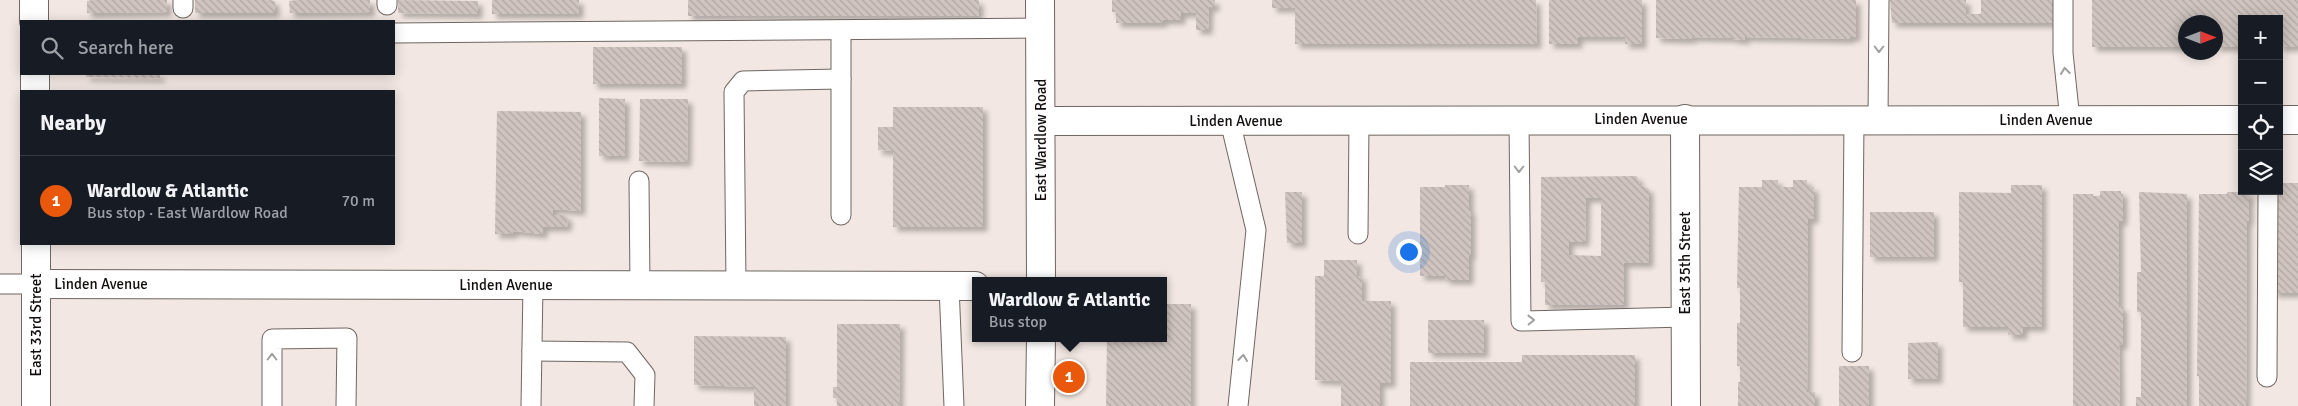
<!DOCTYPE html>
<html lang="en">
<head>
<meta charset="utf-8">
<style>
	body { margin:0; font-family:Signika,sans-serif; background:#20242c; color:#f1f3f6 }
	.controls { position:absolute; right:15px; top:15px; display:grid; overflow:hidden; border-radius:0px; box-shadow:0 2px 12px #0003 }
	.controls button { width:45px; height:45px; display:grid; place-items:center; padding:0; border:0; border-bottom:1px solid #363941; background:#171b24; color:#f1f3f6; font:25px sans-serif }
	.compass { position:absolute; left:2178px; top:15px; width:45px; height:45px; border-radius:50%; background:#171b24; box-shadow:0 2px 12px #0003; rotate:90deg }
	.you { position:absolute; left:1408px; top:251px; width:18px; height:18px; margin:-12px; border:4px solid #fff; border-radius:50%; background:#1a73e8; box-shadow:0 0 0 8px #1a73e833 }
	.badge { display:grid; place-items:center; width:32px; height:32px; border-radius:50%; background:#ea580c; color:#fff; font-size:16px; font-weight:700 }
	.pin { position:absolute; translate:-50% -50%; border:2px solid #fff; box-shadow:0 1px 5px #0006 }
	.popup { position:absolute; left:972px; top:277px; width:195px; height:65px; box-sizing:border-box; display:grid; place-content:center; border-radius:0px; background:#171b24; filter:drop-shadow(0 1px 4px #0005); font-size:16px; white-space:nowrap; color:#9ea1a6 }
	.popup b { font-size:19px; color:#f1f3f6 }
	.popup::after { content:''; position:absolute; left:50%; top:100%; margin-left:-10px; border:10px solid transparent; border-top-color:#171b24 }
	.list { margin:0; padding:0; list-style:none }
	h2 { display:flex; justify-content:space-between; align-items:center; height:65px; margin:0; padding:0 20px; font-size:21px }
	h2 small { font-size:16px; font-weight:400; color:#9ea1a6 }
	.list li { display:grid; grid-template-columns:32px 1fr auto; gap:15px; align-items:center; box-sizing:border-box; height:90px; padding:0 20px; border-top:1px solid #363941 }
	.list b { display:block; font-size:19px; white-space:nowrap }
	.list p { margin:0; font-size:16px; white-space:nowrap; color:#9ea1a6 }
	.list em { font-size:16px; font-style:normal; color:#9ea1a6 }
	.icon { flex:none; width:28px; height:28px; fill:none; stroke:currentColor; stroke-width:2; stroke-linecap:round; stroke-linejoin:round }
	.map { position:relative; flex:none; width:2298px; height:406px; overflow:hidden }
	.search { position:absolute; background:#171b24; box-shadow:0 2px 12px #0003; left:20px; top:20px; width:375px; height:55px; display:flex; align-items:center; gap:12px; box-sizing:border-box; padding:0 18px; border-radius:0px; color:#9ea1a6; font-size:19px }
	.panel { position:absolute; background:#171b24; box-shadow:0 2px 12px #0003; left:20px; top:90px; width:375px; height:155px; border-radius:0px }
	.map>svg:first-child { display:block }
	.building { fill:url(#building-back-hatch); fill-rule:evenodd; filter:url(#shadow) }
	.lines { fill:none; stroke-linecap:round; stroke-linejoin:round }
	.lane-casing { stroke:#6f6661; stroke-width:21 }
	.street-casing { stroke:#6f6661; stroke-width:30 }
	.secondary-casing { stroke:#6f6661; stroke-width:30 }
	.lane { stroke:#fff; stroke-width:19 }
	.street { stroke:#fff; stroke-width:28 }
	.secondary { stroke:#fff; stroke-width:28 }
	.oneway { stroke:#a09e9e }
	.labels { text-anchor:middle; stroke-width:5; stroke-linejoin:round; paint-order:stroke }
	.street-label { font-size:15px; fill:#110d0c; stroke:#fff }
</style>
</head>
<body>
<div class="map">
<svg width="2298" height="406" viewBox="0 0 2298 406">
	<defs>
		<pattern id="building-back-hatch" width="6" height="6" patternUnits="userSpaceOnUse" patternTransform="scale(1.25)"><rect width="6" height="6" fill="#cfc4bf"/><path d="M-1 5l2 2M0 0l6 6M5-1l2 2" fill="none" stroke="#b1a7a3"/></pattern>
		<filter id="shadow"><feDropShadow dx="4.5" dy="4.5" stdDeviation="2.5" flood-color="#0004"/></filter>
	</defs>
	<rect width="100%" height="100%" fill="#f2e7e2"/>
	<g class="building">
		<path d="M92,0h75v12l-80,1v-12z"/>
		<path d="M195,0h75l5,1v12h-80z"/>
		<path d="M296,0h74v12l-80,1 -1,-12z"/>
		<path d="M398,0l80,1v13l-80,-1z"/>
		<rect x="492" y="0" width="87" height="14"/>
		<rect x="688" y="0" width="291" height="16"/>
		<path d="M1112,0h103v7h-6l-1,23h-12v-17h-15v7h-18v3h-47v-11h-4z"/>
		<path d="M1272,0h264l1,44h-242v-36h-23z"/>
		<path d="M1549,0h93v44h-17v-7h-47v7h-29z"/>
		<path d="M1656,0h200v37h-6v2l-105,-2v3l-12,-1v-1l-41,-1v2h-13l-23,-1z"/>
		<path d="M1890,0h76v14h15v-14h76v23h-165z"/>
		<path d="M2092,0h206v47h-19v-28h-37v28h-26v-25h-30v25h-94z"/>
		<rect x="593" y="47" width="89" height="37"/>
		<path d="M86,74h74v4l-74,-1z"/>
		<path d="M599,98l26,1v57h-26z"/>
		<path d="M640,99h48l-1,63 -48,-1z"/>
		<path d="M893,107h90v120h-90v-76l-15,-1v-23h15z"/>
		<path d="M497,111l84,1v99l-28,-2v6h12l3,3 -1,9h-24v7l-30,-3v3h-18z"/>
		<path d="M1637,176l3,9 9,4v74h-25v42h-79v-23h-4v-105zM1586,198h15v58l-32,-1v-13h16z"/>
		<path d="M1762,180h16v7h15v-7h14v7h7v32h-6l-1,173h8v14h-77v-24h2v-16h-3v-43h3v-35h-3l2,-101h23z"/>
		<path d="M2279,183h19v110h-25l-3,-102h9z"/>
		<path d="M1445,185h24v25h2v46h-2v24h-24v-4h-25v-89h25z"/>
		<path d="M2011,185h31v142h-19v8h-15v-8h-45v-45h-4v-90l52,1z"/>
		<path d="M2100,191h21v3h2v27h-4v86h4v38h-4l1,61h-47v-212h20v2h7z"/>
		<path d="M1285,192h17v51h-15z"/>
		<path d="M2139,192l48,2v212h-51v-9h5v-85h-4v-40h4z"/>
		<path d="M2227,192h20l2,2v27h-2l-1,185h-47v-30h-2l2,-182h28z"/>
		<rect x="1870" y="212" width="64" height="45"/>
		<path d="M1324,260h33v16h5v25h29v82h-11v23h-39v-25l-26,-1v-104h9z"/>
		<path d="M1163,304h28v102h-85l1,-68h56z"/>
		<rect x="1428" y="320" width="56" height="33"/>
		<path d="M837,324h63l-1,82h-62v-8h-4v-11h4z"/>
		<path d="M694,336l92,1v69h-32v-19l-60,-2z"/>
		<path d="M1938,342v37h-30v-36z"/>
		<path d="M1522,355h113v51h-225v-44h112z"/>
		<rect x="1839" y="366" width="30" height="40"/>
	</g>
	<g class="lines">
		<defs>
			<g id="lane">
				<path d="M387,0v5"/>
				<path d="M2063,0v53l7,67"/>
				<path d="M183,8v-8"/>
				<path d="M841,30v185"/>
				<path d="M394,33l646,-5"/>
				<path d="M1878,119l1,-119"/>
				<path d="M1519,120l2,201 165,-4"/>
				<path d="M1230,121l26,109 -18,176"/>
				<path d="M639,181l1,104"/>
				<path d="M1358,234l1,-114"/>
				<path d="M0,284h37"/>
				<path d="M736,285l-2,-193 9,-11 98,-2"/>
				<path d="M949,286l5,120"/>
				<path d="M532,351l95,1 18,23 -1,31"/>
				<path d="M1852,352l2,-233"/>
				<path d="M2267,377l1,-186"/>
				<path d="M272,406v-67l75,-1 -1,68"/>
				<path d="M531,406l2,-121"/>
			</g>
			<g id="street">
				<path d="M34,0v21"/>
				<path d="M35,74v17"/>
				<path d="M1685,119l1,287"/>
				<path d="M2279,120h19"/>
				<path d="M1041,121l1201,-1"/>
				<path d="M37,284l938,2"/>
				<path d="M36,406v-162"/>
			</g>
			<g id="secondary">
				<path d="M1040,0l1,281"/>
				<path d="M1040,406l1,-68"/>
			</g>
		</defs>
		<use href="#lane" class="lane-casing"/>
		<use href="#street" class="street-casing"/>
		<use href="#secondary" class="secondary-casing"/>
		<use href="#lane" class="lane"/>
		<use href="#street" class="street"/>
		<use href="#secondary" class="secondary"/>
	</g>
	<defs><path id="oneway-chevron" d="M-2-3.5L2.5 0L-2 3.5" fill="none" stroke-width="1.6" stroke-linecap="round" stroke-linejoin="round" transform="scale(1.25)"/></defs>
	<g class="oneway">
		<use href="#oneway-chevron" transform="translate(1879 49) rotate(90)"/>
		<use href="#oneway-chevron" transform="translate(2065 71) rotate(-96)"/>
		<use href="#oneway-chevron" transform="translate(1519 169) rotate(90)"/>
		<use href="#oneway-chevron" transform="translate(1531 320) rotate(-1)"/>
		<use href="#oneway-chevron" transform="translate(272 357) rotate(-90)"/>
		<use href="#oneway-chevron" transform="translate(1243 358) rotate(-84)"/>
	</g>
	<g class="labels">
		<g class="street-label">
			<text x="1641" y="124">Linden Avenue</text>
			<text x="2046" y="125">Linden Avenue</text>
			<text x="1236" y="126">Linden Avenue</text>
			<text transform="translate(1041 140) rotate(-90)" y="5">East Wardlow Road</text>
			<text transform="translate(1685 263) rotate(-90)" y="5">East 35th Street</text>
			<text x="101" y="289">Linden Avenue</text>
			<text x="506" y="290">Linden Avenue</text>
			<text transform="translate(36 325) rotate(-90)" y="5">East 33rd Street</text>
		</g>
	</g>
</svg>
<div class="controls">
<button>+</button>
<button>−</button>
<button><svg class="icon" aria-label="locate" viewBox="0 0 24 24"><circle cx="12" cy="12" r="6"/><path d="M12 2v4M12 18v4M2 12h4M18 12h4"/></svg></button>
<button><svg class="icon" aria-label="layers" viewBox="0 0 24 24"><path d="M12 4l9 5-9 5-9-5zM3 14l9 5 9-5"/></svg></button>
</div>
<svg class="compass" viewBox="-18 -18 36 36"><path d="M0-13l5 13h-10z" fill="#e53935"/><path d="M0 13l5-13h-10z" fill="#9ea1a6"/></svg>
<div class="you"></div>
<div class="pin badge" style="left:1069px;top:377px">1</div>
<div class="popup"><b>Wardlow &amp; Atlantic</b>Bus stop</div>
<div class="search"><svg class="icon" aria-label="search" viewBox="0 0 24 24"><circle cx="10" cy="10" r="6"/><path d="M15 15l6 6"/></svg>Search here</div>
<section class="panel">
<h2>Nearby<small></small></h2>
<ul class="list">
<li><span class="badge">1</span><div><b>Wardlow &amp; Atlantic</b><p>Bus stop · East Wardlow Road</p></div><em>70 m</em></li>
</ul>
</section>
</div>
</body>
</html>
